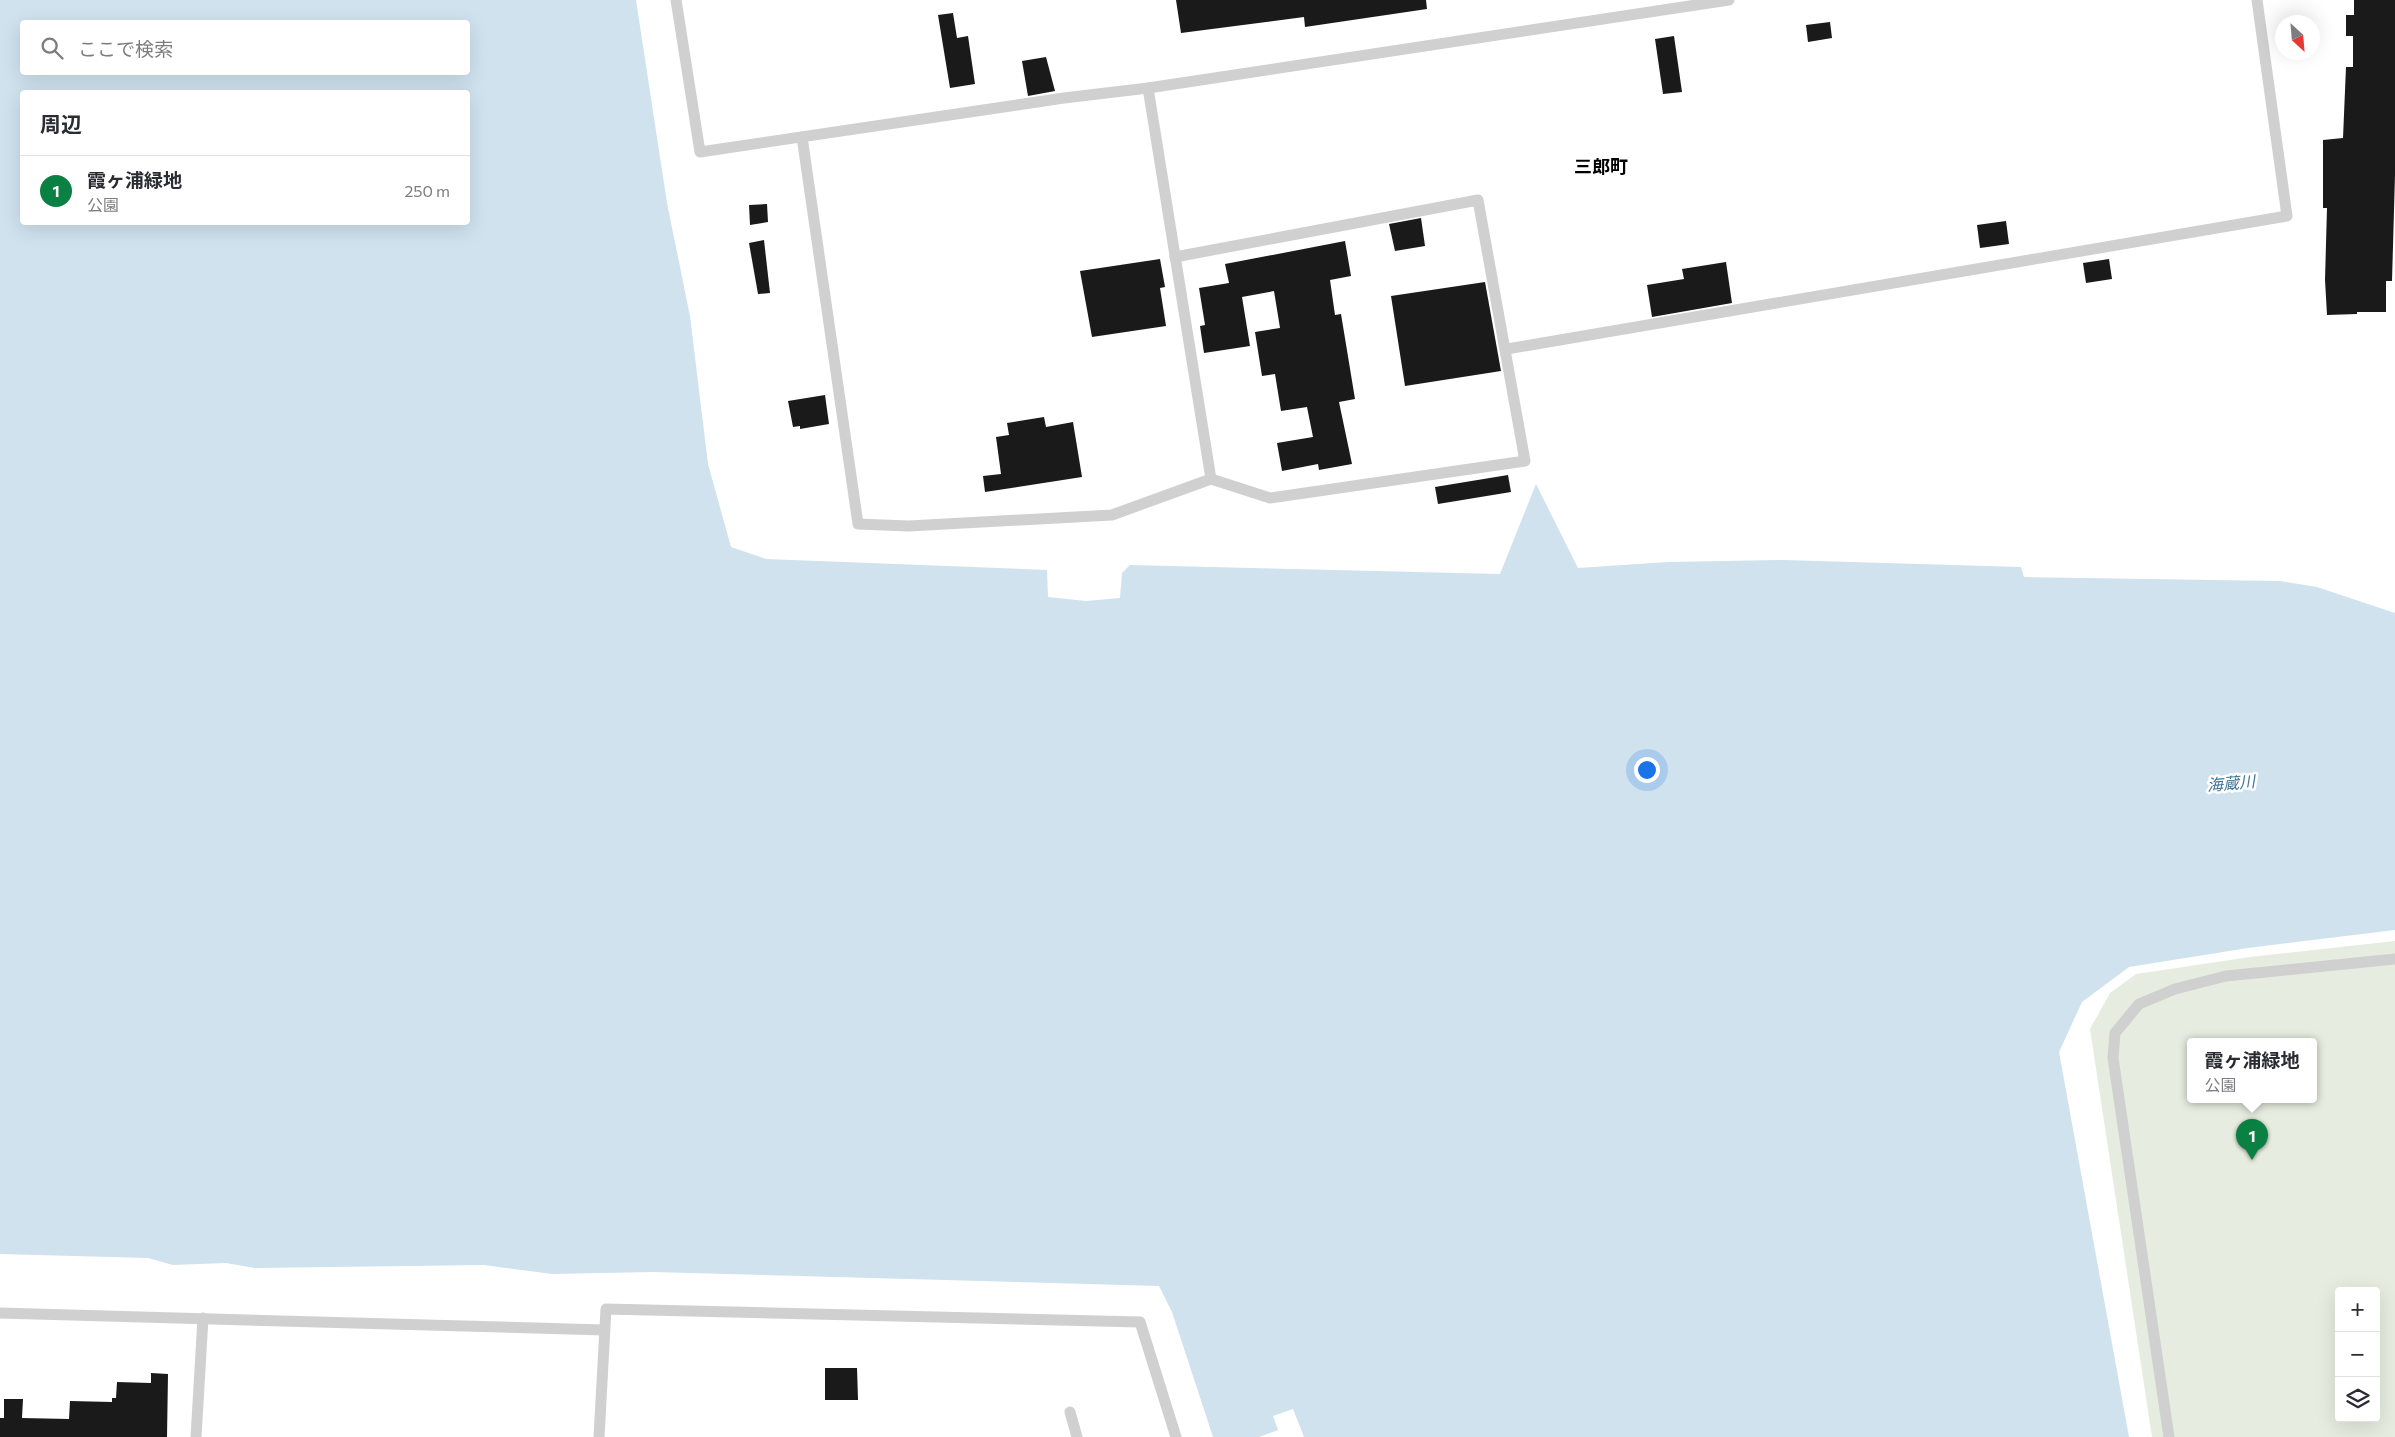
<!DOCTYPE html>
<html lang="ja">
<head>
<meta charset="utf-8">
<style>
	body { margin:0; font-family:Commissioner,"Noto Sans JP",sans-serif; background:#f7f7f7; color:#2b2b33 }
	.controls { position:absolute; right:15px; bottom:15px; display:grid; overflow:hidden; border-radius:5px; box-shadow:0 5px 20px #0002 }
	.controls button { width:45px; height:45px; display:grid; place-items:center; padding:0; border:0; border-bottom:1px solid #e1e1e2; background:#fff; color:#2b2b33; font:25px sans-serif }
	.compass { position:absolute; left:2275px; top:15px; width:45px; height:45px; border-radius:50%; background:#fff; box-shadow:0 5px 20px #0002; rotate:154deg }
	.you { position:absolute; left:1646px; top:769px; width:18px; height:18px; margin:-12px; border:4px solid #fff; border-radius:50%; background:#1a73e8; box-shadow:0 0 0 8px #1a73e833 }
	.badge { display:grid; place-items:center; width:32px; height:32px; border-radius:50%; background:#0b8043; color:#fff; font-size:16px; font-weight:700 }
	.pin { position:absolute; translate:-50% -41px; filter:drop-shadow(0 1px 2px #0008) }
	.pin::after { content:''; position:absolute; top:26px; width:18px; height:15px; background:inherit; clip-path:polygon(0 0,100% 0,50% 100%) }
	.popup { position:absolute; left:2187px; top:1038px; width:130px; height:65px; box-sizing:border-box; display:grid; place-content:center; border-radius:5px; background:#fff; filter:drop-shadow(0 1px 4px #0005); font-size:16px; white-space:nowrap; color:#7c7c81 }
	.popup b { font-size:19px; color:#2b2b33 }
	.popup::after { content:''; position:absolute; left:50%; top:100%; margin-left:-10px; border:10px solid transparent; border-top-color:#fff }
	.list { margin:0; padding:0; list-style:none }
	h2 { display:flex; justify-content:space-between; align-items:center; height:65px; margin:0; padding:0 20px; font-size:21px }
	h2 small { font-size:16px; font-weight:400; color:#7c7c81 }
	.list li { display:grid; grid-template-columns:32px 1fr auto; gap:15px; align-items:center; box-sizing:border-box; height:70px; padding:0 20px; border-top:1px solid #e1e1e2 }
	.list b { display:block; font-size:19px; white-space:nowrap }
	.list p { margin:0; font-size:16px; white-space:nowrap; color:#7c7c81 }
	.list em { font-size:16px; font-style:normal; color:#7c7c81 }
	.icon { flex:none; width:28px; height:28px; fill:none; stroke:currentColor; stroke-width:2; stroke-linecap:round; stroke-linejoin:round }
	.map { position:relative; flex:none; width:2395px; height:1437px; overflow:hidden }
	.search { position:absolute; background:#fff; box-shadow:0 5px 20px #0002; left:20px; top:20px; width:450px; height:55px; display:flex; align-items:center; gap:12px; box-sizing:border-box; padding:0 18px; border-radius:5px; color:#7c7c81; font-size:19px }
	.panel { position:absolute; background:#fff; box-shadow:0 5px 20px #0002; left:20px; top:90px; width:450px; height:135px; border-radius:5px }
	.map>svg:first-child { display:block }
	.green { fill:#e6ecdf; fill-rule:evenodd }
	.water { fill:#cfe2ee; fill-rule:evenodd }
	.building { fill:#1a1a1a }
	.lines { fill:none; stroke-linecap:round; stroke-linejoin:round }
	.service { stroke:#d0d0d0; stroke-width:11 }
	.labels { text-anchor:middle; stroke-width:5; stroke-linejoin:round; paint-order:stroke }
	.water-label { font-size:16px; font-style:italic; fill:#3f7597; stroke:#fff }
	.quarter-label { font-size:18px; font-weight:bold; fill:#000; stroke:#fff }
</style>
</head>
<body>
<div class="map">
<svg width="2395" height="1437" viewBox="0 0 2395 1437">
	<rect width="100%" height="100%" fill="#fff"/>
	<path class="green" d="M2395,941v496h-243l-62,-408 20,-36 26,-19 114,-17zM2191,1041h122v58h-122zM2339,1291h37v127h-37z"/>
	<path class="water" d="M0,0h636l31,203 23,113 18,148 23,83 35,12 281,11 1,27 38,4 34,-3 2,-25 8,-8 370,9 36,-90 42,84 90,-6 115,-2 238,7 3,10 256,4 37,6 78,26v317l-147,18 -119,19 -47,35 -23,50 70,385h-825l-11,-28 -20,7 5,14 -19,7h-46l-41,-125 -13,-26 -506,-14 -101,2 -68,-9 -229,3 -29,-5 -53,2 -25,-7 -148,-4zM22,22h446v50h-446zM22,92h446v130h-446z"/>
	<g class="building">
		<path d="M1176,0h250l1,9 -122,18 -1,-10 -123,16z"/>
		<path d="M2354,0h41v175l-3,106h-6v31h-29v2l-30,1 -2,-35 2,-72h-4v-68l20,-2 3,-71h7v-31h-7v-21h8z"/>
		<path d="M953,13l4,25 11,-2 7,48 -25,4 -12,-73z"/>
		<path d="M1830,22l2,16 -24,4 -2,-17z"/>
		<path d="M1674,36l8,56 -19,2 -8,-55z"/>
		<path d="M1046,57l9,34 -27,5 -6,-35z"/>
		<path d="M767,204l1,18 -18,3 -1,-20z"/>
		<path d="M1421,218l4,28 -30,5 -6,-27z"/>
		<path d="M2006,221l3,23 -29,4 -3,-23z"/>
		<path d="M764,240l6,53 -12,1 -9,-51z"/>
		<path d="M1345,241l6,35 -21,4 5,35 6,-1 14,85 -16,3 13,62 -33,6 -1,-6 -36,7 -5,-28 36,-6 -6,-30 -26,4 -6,-37 -13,2 -7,-44 25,-4 -6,-37 -32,6 8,49 -46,7 -4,-27 5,-1 -6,-37 30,-5 -4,-19z"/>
		<path d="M1160,259l5,28 -5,1 6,38 -74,11 -12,-66z"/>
		<path d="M2109,259l3,20 -26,4 -3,-20z"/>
		<path d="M1726,262l6,41 -80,14 -5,-32 37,-6 -2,-10z"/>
		<path d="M1485,282l16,89 -96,15 -14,-90z"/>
		<path d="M825,395l4,29 -29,5v-3l-7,1 -5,-26z"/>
		<path d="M1044,417l2,10 27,-5 9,55 -97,15 -2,-16 18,-2 -5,-37 13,-2 -2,-12z"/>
		<path d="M1508,475l3,17 -73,12 -3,-17z"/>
		<path d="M825,1368h32l1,32h-33z"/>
		<path d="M151,1373l17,1 -1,63h-167v-19h4v-19h19l-1,19 47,1 1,-18 42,1v-4h4l1,-16 34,1z"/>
	</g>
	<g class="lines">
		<g class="service">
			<path d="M676,0l24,152 364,-54 84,-10 581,-88"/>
			<path d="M1148,88l63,391"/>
			<path d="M802,137l56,387 51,2 203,-11 99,-36 59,19 255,-37 -47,-261 -303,57"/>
			<path d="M1507,349l780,-133 -30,-216"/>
			<path d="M0,1313l604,17"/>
			<path d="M1070,1412l7,25"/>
			<path d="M196,1437l7,-119"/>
			<path d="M599,1437l7,-128 534,13 36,115"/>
			<path d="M2169,1437l-56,-379 2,-25 24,-29 36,-15 51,-13 169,-17"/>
		</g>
	</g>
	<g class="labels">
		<g class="water-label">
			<text transform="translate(2231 783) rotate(-5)" y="6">海蔵川</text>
		</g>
		<g class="quarter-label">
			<text x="1601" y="173">三郎町</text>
		</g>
	</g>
</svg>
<div class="controls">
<button>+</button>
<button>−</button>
<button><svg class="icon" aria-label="layers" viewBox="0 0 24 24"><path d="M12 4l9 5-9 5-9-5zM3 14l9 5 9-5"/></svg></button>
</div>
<svg class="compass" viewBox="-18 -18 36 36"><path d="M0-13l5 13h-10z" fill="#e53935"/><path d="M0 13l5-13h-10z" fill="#7c7c81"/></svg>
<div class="you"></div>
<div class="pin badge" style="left:2252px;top:1160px">1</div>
<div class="popup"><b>霞ヶ浦緑地</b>公園</div>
<div class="search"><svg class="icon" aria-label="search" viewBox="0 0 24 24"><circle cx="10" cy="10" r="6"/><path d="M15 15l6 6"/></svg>ここで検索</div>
<section class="panel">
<h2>周辺<small></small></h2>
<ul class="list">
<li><span class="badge">1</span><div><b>霞ヶ浦緑地</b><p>公園</p></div><em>250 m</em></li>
</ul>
</section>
</div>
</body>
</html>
